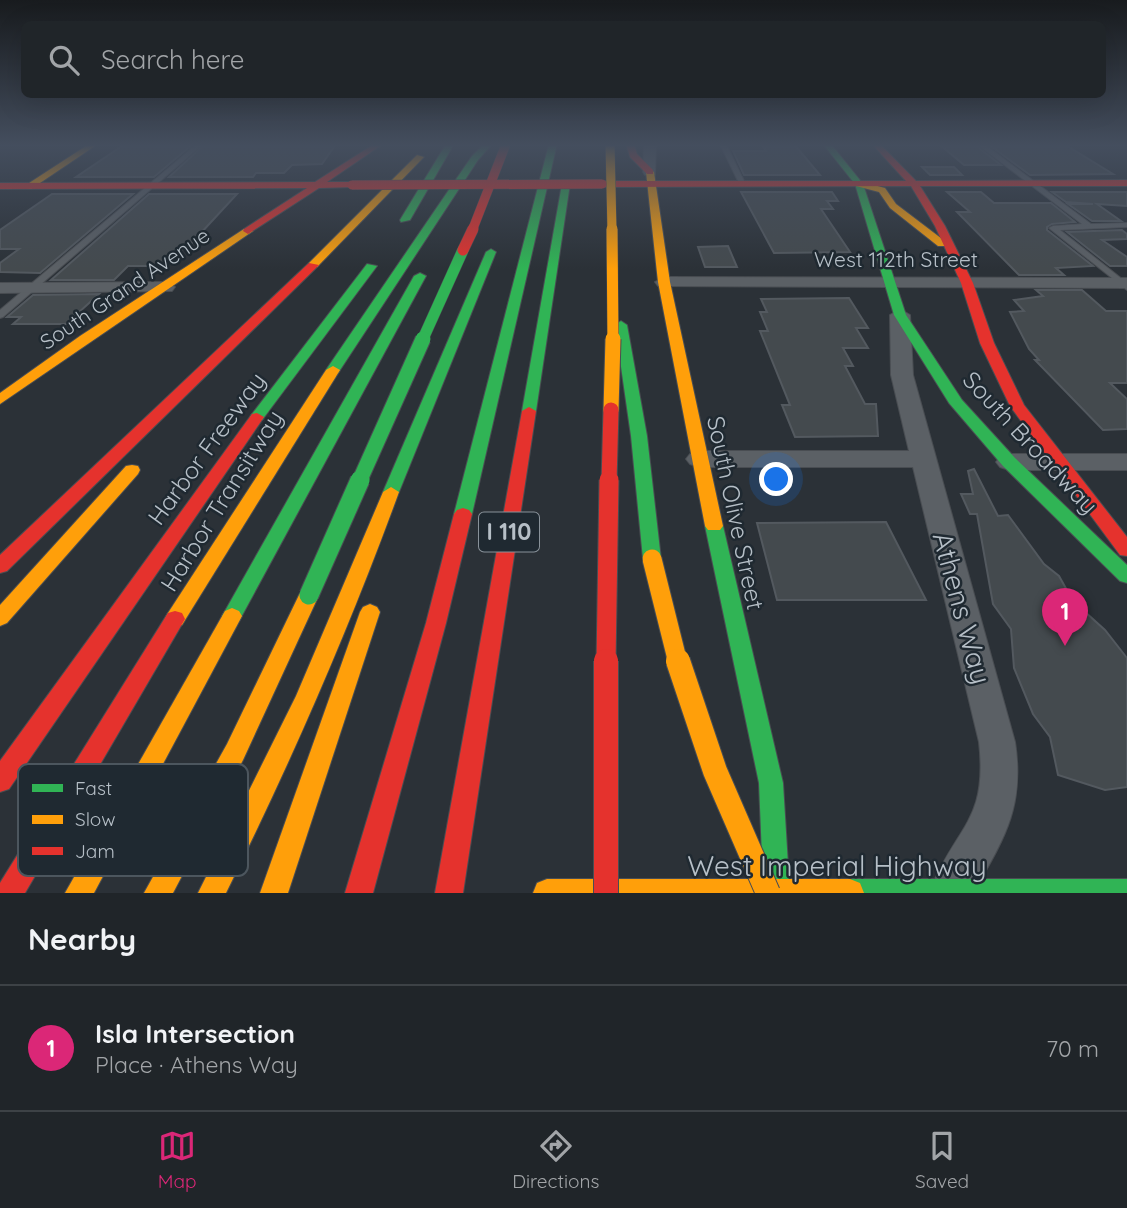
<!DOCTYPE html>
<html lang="en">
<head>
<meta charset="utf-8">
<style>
	body { margin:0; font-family:Quicksand,sans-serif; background:#282d31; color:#f1f3f6 }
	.you { position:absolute; left:777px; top:480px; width:24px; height:24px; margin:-18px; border:5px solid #fff; border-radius:50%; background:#1a73e8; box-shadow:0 0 0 10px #1a73e833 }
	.badge { display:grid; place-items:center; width:46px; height:46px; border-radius:50%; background:#db2777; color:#fff; font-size:23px; font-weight:700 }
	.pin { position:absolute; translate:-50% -58px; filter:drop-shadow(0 2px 4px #0008) }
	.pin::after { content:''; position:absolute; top:37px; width:24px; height:21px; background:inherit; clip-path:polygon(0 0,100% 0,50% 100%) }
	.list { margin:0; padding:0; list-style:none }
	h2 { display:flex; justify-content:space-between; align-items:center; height:91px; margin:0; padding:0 28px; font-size:30px }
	h2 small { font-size:23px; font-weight:400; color:#a2a5a8 }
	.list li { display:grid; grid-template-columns:46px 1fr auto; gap:21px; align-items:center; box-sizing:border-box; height:126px; padding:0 28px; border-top:2px solid #3d4246 }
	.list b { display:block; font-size:26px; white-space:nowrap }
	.list p { margin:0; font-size:23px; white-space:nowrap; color:#a2a5a8 }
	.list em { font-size:23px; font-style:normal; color:#a2a5a8 }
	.icon { flex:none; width:38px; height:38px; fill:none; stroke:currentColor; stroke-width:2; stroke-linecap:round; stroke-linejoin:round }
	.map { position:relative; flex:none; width:1127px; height:893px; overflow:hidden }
	.search { position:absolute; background:#202529; box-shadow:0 7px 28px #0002; left:21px; right:21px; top:21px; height:77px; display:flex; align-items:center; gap:18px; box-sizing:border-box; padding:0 24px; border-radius:10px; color:#a2a5a8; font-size:26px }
	.sheet { height:217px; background:#202529 }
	nav { display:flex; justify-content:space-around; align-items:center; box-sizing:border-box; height:98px; border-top:2px solid #3d4246; background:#202529; font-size:19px; color:#a2a5a8 }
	nav a { display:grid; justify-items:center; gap:4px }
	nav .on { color:#db2777 }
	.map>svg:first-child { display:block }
	.building { fill:#444a4e; stroke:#53595f; stroke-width:2 }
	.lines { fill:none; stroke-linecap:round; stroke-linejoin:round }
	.lane-casing { stroke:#494d52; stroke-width:2 }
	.street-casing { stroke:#494d52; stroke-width:2 }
	.fast-casing { stroke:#494d52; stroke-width:2 }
	.slow-casing { stroke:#494d52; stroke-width:2 }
	.jam-casing { stroke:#494d52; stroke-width:2 }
	.lane { fill:#5b6065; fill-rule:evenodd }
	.street { fill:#5b6065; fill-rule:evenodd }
	.fast { fill:#30b455; fill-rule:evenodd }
	.slow { fill:#ff9f0a; fill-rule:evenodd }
	.jam { fill:#e5322d; fill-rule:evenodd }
	.fast-bridge-far2-casing { stroke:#494d52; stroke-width:12; stroke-linecap:butt }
	.fast-bridge-far1-casing { stroke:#494d52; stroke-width:17; stroke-linecap:butt }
	.fast-bridge-casing { stroke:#494d52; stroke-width:21; stroke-linecap:butt }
	.slow-bridge-far4-casing { stroke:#494d52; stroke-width:10; stroke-linecap:butt }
	.slow-bridge-far3-casing { stroke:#494d52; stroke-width:12; stroke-linecap:butt }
	.slow-bridge-far2-casing { stroke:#494d52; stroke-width:17; stroke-linecap:butt }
	.slow-bridge-far1-casing { stroke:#494d52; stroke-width:21; stroke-linecap:butt }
	.slow-bridge-casing { stroke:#494d52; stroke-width:26; stroke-linecap:butt }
	.jam-bridge-far4-casing { stroke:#494d52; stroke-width:10; stroke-linecap:butt }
	.jam-bridge-far3-casing { stroke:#494d52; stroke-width:12; stroke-linecap:butt }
	.jam-bridge-far2-casing { stroke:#494d52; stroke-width:17; stroke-linecap:butt }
	.jam-bridge-far1-casing { stroke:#494d52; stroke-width:21; stroke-linecap:butt }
	.jam-bridge-casing { stroke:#494d52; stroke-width:26; stroke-linecap:butt }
	.fast-bridge-far2 { stroke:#30b455; stroke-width:11 }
	.fast-bridge-far1 { stroke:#30b455; stroke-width:15 }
	.fast-bridge { stroke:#30b455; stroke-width:19 }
	.slow-bridge-far4 { stroke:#ff9f0a; stroke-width:9 }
	.slow-bridge-far3 { stroke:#ff9f0a; stroke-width:11 }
	.slow-bridge-far2 { stroke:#ff9f0a; stroke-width:15 }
	.slow-bridge-far1 { stroke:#ff9f0a; stroke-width:19 }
	.slow-bridge { stroke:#ff9f0a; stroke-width:24 }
	.jam-bridge-far4 { stroke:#e5322d; stroke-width:9 }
	.jam-bridge-far3 { stroke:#e5322d; stroke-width:11 }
	.jam-bridge-far2 { stroke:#e5322d; stroke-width:15 }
	.jam-bridge-far1 { stroke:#e5322d; stroke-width:19 }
	.jam-bridge { stroke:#e5322d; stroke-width:24 }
	.labels { text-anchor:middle; stroke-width:5; stroke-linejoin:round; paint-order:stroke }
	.far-street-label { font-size:21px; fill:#b6bfc7; stroke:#1f2931 }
	.shield { fill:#1f2931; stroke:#89929a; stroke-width:2 }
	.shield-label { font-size:23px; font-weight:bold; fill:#b6bfc7 }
	.street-label { font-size:24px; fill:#b6bfc7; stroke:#1f2931 }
	.near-street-label { font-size:28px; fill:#b6bfc7; stroke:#1f2931 }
	.key { fill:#1f2931; stroke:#4c565e; stroke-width:2 }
	.key-label { font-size:19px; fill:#b6bfc7 }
</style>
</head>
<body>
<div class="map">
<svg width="1127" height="893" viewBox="0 0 1127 893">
	<rect width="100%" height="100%" fill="#2b3137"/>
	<g class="building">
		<path d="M125,144h68l-39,33h-78z"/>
		<path d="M205,144h131l-14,20 -30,1 -8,8h-28l-3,4h-84z"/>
		<path d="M761,144h33l26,31h-76l-11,-24h33z"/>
		<path d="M939,144h35l27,21h-37z"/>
		<path d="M988,144h76l49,30 -83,1z"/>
		<path d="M922,167h32l8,8h-32z"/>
		<path d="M741,192h91l6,9h-11l6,8h-12l29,43 -76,1z"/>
		<path d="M947,192h34l13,11h57l24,19 -23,2 -5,3v3l46,36 -37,2 8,7h-45l-62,-63h13z"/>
		<path d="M1052,192h75v14l-30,-2 24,17h-29l-24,-17h25l-27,-2z"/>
		<path d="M52,194h81l-93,79 -40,-1v-9l19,-14h-19v-19z"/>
		<path d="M149,194h88l-50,54 -7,2 -6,7 -8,1 -7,8h-31l-14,14h-63z"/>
		<path d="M1122,230l5,4v5l-25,1 25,17v9h-17l-43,-34z"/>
		<path d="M728,246l9,21h-32l-7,-20z"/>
		<path d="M1036,290h46l24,21h21v72h-17l17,16v30l-24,1 -68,-70h4l-10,-11 -19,-37 14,-1 -10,-11 29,-4z"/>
		<path d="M99,294l-33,30h-53l8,-7h-14l26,-22z"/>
		<path d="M849,298l19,30h-12l12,20h-25l10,18h-8l20,38h11l2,32 -83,1 -13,-32h8l-30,-74h8l-8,-19h7l-6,-13z"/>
		<path d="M974,469l24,47 10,-1 36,49 15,12 14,25 32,29 22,28v129l-22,3 -47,-15 -8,-38 -17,-23 -19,-46 -3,-39 -18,-25 -16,-90h-7l-9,-20h12l-5,-23z"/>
		<path d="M886,522l40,78h-149l-20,-77z"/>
	</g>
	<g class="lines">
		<defs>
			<g id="lane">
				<path d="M197,144h6l-200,173 -3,1v-8z"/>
				<path d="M720,144h6l19,39 -1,1 -5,-1z"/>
				<path d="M977,144h7l107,80 36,-1v4l-67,3 67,53v7l-78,-62 4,-2 29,-2z"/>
			</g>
			<g id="street">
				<path d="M644,144h12l-1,31h-10l-2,-3z"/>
				<path d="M664,277l463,1v10l-469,-2 -3,-4z"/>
				<path d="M166,282l9,5 -3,4 -172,2v-10z"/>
				<path d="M900,309l10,6 3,60 102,367c10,65 -11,97 -42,151h-40l-2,-5c26,-63 57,-67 48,-146l-66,-275h-214l-9,-3 -4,-5 4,-5 9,-3h210l-18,-76 -1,-60z"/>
				<path d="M1009,454h118v16h-118l-9,-3 -4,-5 4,-5z"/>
			</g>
			<g id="fast">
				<path d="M446,144h8l-44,76 -9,2 -1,-2z"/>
				<path d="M484,144h8l-14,16 -140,213h-10l-2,-3 146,-214z"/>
				<path d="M549,144h8l-85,370 -3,4h-12l-3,-4z"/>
				<path d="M823,144h8l32,40 43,131 56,85 53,58 112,107v18l-7,-2 -117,-115 -54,-63 -55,-88 -39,-131z"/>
				<path d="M566,181l4,3 -34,227 -7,4 -7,-4 40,-227z"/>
				<path d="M491,249l5,3 -97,240 -8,5 -6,-1 -2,-4 103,-240z"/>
				<path d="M367,264l10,2 -115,154h-10l-2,-3 2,-3z"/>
				<path d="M420,273l6,3 -187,345 -7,3 -7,-3 -3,-5 3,-5 189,-335z"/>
				<path d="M621,321l6,4 20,111 14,123 -2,5h-14l-2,-5 -12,-123 -16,-111z"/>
				<path d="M714,520l6,2 3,4 60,257 6,98 -3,10 -6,2 -14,-2 -3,-10 -4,-98 -54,-257 3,-4z"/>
				<path d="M850,879h277v14h-291l4,-10z"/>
			</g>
			<g id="slow">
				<path d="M89,144h9l-67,45 -8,-2z"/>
				<path d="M417,155l7,2 -107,110h-8v-4z"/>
				<path d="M650,169l4,3 16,110 53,244 -3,4h-12l-3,-4 -47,-244 -12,-110z"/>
				<path d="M859,181l26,7 11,16 50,38v4h-8l-48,-38 -11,-16 -23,-6 -1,-2z"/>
				<path d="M244,229l9,2 -253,173v-11l80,-57z"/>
				<path d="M333,366l7,4 -158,255 -7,2 -7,-2 -3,-6 3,-6 158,-243z"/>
				<path d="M132,465l6,1 2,4 -2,4 -131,149 -7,3v-21l126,-139z"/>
				<path d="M391,487l8,5c-50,137 -108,270 -173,401h-28l98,-197 87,-204z"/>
				<path d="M309,588l7,2 3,5 -76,165 -70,133h-29l83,-149 72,-149 3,-5z"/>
				<path d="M370,604l7,3 3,5 -92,281h-28l100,-281 3,-5z"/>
				<path d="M232,608l7,3 3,5 -148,277h-29l160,-282z"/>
				<path d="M547,879h303l10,4 4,10h-331l4,-10z"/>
			</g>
			<g id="jam">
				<path d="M374,144h9l-56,38h25l3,1v4l-36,1 -71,46 -5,-3 1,-2 63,-41 -307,1v-6l315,-1z"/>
				<path d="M626,144h8l3,10 16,16v4h-6l-17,-17z"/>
				<path d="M872,144h8l36,37 211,-1v6h-207l25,40 28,57 21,60 30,62 103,132v19l-7,-1 -110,-149 -30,-63 -19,-60 -26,-57 -24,-40 -309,1 -4,-3 4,-3h304z"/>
				<path d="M309,263l10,2 -312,306 -7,2v-18z"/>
				<path d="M529,407l7,4 -73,482h-28l87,-482z"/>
				<path d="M257,413l7,4 -255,372 -9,3v-31l252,-347z"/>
				<path d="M463,508l6,2 3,4 -26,109 -73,270h-28l81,-270 28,-109 3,-4z"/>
				<path d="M175,611l7,2 3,6 -160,274h-25v-10l168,-270z"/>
			</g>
		</defs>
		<use href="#lane" class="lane-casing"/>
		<use href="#street" class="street-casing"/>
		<use href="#fast" class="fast-casing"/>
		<use href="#slow" class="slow-casing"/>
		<use href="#jam" class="jam-casing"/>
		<use href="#lane" class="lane"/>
		<use href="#street" class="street"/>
		<use href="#fast" class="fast"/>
		<use href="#slow" class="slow"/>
		<use href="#jam" class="jam"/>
		<defs>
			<path id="fast-bridge-far2" d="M422,341l41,-91"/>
			<path id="fast-bridge-far1" d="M359,482l64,-143"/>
			<path id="fast-bridge" d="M309,595l51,-115"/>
			<path id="slow-bridge-far4" d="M610,144l2,87"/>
			<path id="slow-bridge-far3" d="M612,229l1,112"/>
			<path id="slow-bridge-far2" d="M611,410l2,-71"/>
			<path id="slow-bridge-far1" d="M652,559l26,104"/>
			<path id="slow-bridge" d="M678,661l37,110 53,122"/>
			<g id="jam-bridge-far4">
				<path d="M352,185l250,-1"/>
				<path d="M472,231l34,-87"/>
			</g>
			<path id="jam-bridge-far3" d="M463,250l10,-21"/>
			<path id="jam-bridge-far2" d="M609,482l2,-72"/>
			<path id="jam-bridge-far1" d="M606,663l3,-183"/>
			<path id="jam-bridge" d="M606,661v232"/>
		</defs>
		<use href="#fast-bridge-far2" class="fast-bridge-far2-casing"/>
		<use href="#fast-bridge-far1" class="fast-bridge-far1-casing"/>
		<use href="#fast-bridge" class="fast-bridge-casing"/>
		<use href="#slow-bridge-far4" class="slow-bridge-far4-casing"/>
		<use href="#slow-bridge-far3" class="slow-bridge-far3-casing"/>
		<use href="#slow-bridge-far2" class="slow-bridge-far2-casing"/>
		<use href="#slow-bridge-far1" class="slow-bridge-far1-casing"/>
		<use href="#slow-bridge" class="slow-bridge-casing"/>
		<use href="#jam-bridge-far4" class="jam-bridge-far4-casing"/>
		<use href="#jam-bridge-far3" class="jam-bridge-far3-casing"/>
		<use href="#jam-bridge-far2" class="jam-bridge-far2-casing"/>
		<use href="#jam-bridge-far1" class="jam-bridge-far1-casing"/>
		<use href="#jam-bridge" class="jam-bridge-casing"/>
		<use href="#fast-bridge-far2" class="fast-bridge-far2"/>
		<use href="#fast-bridge-far1" class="fast-bridge-far1"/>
		<use href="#fast-bridge" class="fast-bridge"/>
		<use href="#slow-bridge-far4" class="slow-bridge-far4"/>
		<use href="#slow-bridge-far3" class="slow-bridge-far3"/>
		<use href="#slow-bridge-far2" class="slow-bridge-far2"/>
		<use href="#slow-bridge-far1" class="slow-bridge-far1"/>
		<use href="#slow-bridge" class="slow-bridge"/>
		<use href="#jam-bridge-far4" class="jam-bridge-far4"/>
		<use href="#jam-bridge-far3" class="jam-bridge-far3"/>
		<use href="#jam-bridge-far2" class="jam-bridge-far2"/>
		<use href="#jam-bridge-far1" class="jam-bridge-far1"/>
		<use href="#jam-bridge" class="jam-bridge"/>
	</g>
	<linearGradient id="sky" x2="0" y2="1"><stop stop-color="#181b1e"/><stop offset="0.54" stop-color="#444e5e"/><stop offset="1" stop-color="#444e5e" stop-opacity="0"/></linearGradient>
	<rect width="1127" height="269" fill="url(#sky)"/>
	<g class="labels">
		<g class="far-street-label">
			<text x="896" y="267">West 112th Street</text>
			<text transform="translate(125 289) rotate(-34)" y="7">South Grand Avenue</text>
		</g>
		<rect class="shield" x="479" y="512.5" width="60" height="39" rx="5"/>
		<g class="shield-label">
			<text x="509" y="540">I 110</text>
		</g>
		<g class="street-label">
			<text transform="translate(1030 443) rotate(47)" y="8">South Broadway</text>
			<text transform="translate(207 449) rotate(-54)" y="8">Harbor Freeway</text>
			<text transform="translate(222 501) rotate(-58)" y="8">Harbor Transitway</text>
			<text transform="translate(735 513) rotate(78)" y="8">South Olive Street</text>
		</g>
		<g class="near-street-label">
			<text transform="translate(962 608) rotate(75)" y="10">Athens Way</text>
			<text x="837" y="876">West Imperial Highway</text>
		</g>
	</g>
	<rect x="18" y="764" width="230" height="112" rx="10" class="key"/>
	<rect x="32" y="784" width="31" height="8" fill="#30b455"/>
	<rect x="32" y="815" width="31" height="9" fill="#ff9f0a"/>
	<rect x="32" y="847" width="31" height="8" fill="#e5322d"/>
	<g class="key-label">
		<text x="75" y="795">Fast</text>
		<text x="75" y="826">Slow</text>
		<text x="75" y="858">Jam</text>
	</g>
</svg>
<div class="you"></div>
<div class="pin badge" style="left:1065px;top:646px">1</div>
<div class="search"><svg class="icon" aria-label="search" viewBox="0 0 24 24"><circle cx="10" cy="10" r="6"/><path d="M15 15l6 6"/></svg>Search here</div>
</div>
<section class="sheet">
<h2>Nearby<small></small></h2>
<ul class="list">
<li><span class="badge">1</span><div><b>Isla Intersection</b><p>Place · Athens Way</p></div><em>70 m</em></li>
</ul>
</section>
<nav>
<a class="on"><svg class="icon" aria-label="map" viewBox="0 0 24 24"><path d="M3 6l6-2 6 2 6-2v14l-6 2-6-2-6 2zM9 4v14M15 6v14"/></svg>Map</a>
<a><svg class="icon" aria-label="directions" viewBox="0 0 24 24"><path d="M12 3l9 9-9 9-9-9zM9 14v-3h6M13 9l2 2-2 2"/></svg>Directions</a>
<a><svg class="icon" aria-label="saved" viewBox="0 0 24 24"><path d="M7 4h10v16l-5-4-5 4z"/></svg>Saved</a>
</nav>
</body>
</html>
